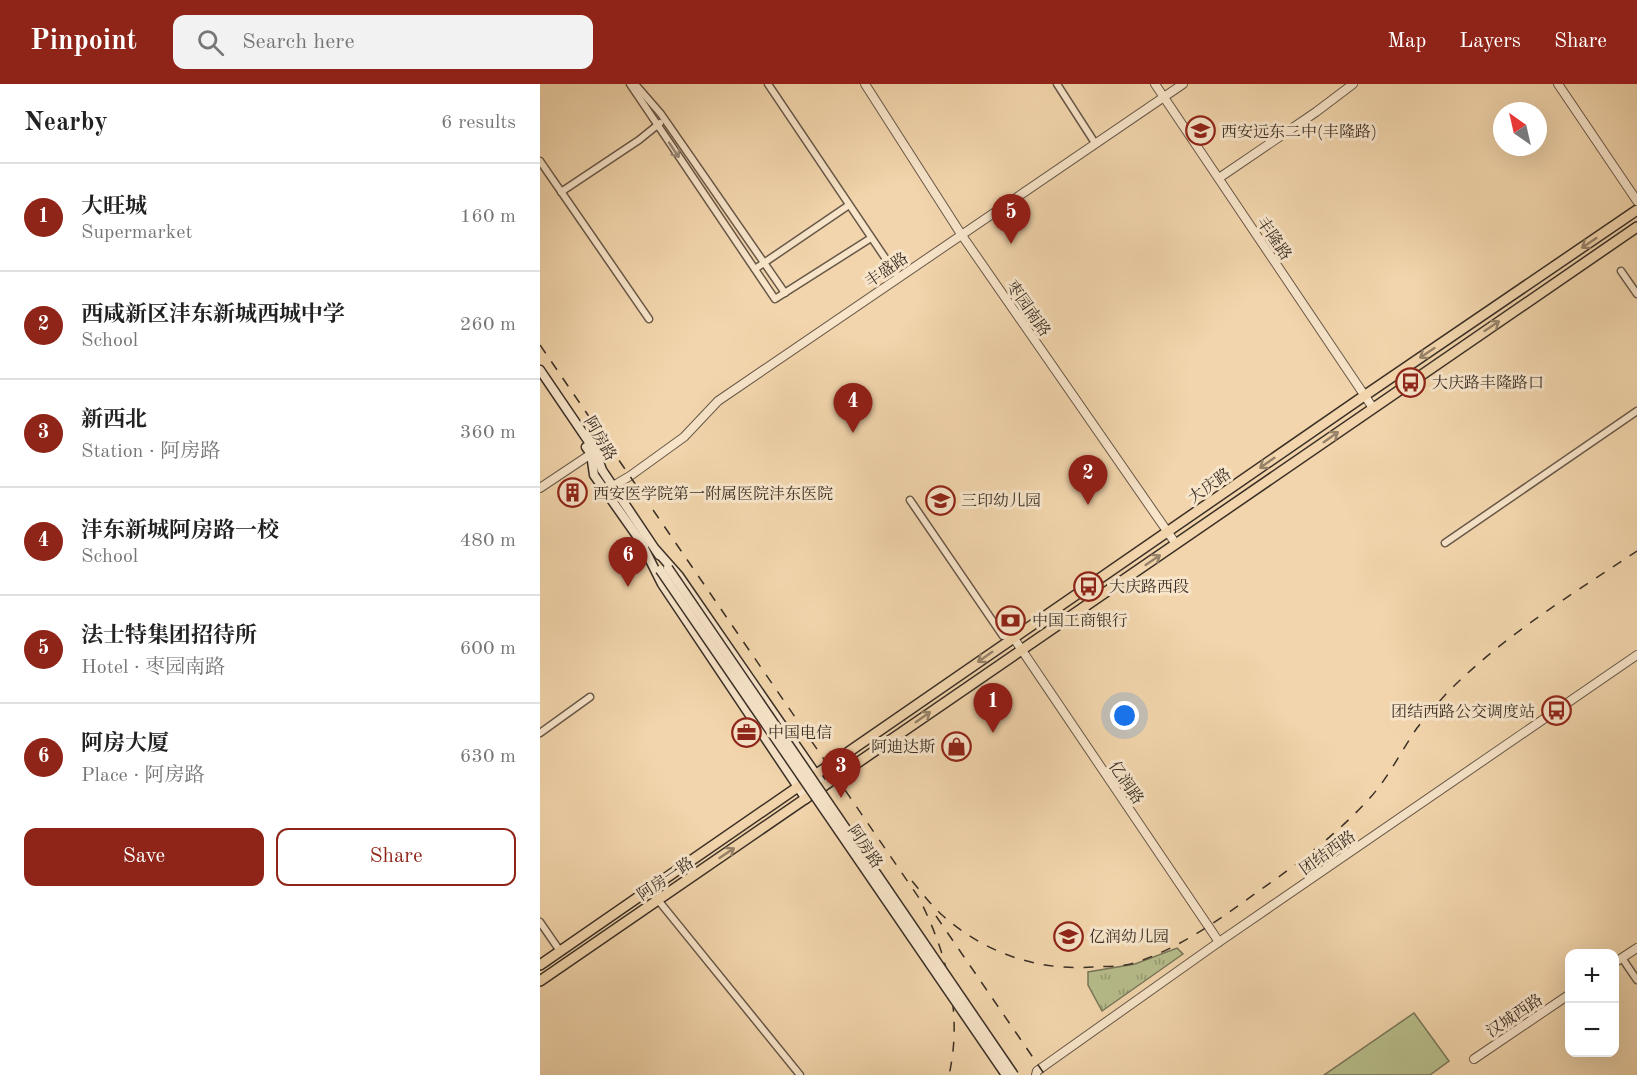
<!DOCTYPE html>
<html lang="en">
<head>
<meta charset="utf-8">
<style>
	body { margin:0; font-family:"Old Standard TT","Noto Serif SC",serif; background:#f2f2f2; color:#222 }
	.controls { position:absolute; right:18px; bottom:18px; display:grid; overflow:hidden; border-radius:12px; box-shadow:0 6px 24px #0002 }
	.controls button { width:54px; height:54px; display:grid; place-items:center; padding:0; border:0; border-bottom:2px solid #e0e0e0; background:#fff; color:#222; font:30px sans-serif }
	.compass { position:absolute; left:953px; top:18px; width:54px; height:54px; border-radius:50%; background:#fff; box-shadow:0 6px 24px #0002; rotate:326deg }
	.you { position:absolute; left:585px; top:632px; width:21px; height:21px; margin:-15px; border:4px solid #fff; border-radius:50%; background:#1a73e8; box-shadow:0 0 0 9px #1a73e833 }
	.badge { display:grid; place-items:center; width:39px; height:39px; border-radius:50%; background:#8f2418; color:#fff; font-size:20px; font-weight:700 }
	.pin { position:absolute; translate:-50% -50px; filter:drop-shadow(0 2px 3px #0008) }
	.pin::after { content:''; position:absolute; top:32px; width:21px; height:18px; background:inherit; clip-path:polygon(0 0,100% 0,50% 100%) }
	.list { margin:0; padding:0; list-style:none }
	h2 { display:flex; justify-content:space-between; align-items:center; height:78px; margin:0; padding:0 24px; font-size:26px }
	h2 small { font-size:20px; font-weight:400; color:#767676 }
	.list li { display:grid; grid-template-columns:39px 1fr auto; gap:18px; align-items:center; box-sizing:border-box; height:108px; padding:0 24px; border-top:2px solid #e0e0e0 }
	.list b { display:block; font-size:22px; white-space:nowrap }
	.list p { margin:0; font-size:20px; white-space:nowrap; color:#767676 }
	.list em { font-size:20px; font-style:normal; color:#767676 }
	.actions { display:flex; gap:12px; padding:18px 24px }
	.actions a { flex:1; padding:14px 0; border:2px solid #8f2418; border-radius:12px; text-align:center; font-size:21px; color:#8f2418 }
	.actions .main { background:#8f2418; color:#fff }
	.icon { flex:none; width:33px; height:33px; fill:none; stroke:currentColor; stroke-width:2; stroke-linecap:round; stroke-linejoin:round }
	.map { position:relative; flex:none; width:1097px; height:991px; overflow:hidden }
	header { display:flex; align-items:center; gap:36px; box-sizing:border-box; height:84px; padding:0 30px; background:#8f2418; color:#fff }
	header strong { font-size:28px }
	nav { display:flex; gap:33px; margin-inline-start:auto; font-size:21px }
	.search { width:420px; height:54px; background:#f2f2f2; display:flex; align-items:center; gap:15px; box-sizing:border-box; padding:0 21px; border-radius:12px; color:#767676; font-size:22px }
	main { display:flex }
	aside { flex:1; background:#fff }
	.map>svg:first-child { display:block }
	.grass { fill:#b7be8c; stroke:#787659; stroke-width:1.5 }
	.park { fill:url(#park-tufts); stroke:#787659; stroke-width:1.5 }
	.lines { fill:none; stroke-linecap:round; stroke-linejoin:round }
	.minor-casing { stroke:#685848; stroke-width:9 }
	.tertiary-casing { stroke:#685848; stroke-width:10 }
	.secondary-casing { stroke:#3a2f26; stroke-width:11 }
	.primary-casing { stroke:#3a2f26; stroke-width:12 }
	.minor { stroke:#f7e4c9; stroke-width:6 }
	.tertiary { stroke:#f7e4c9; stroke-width:8 }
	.secondary { stroke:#f7e4c9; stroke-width:8 }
	.primary { stroke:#f2d5ac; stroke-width:9 }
	.rail { stroke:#3a2f26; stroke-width:1.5; stroke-dasharray:10 10; stroke-linecap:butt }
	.secondary-bridge-casing { stroke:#3a2f26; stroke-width:11; stroke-linecap:butt }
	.secondary-bridge { stroke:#f7e4c9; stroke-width:8 }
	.oneway { stroke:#988a78 }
	.oneway2 { stroke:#968269 }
	.labels { text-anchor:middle; stroke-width:6; stroke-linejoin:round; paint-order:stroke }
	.poi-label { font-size:16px; fill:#3a2f26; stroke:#f7e4c9; text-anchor:start }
	.street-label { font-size:16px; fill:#3a2f26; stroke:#f7e4c9 }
</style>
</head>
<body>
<header>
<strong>Pinpoint</strong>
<div class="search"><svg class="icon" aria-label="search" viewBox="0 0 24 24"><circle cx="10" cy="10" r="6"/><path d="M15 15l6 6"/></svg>Search here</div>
<nav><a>Map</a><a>Layers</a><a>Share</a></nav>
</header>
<main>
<aside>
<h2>Nearby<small>6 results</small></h2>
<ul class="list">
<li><span class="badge">1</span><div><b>大旺城</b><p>Supermarket</p></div><em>160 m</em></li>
<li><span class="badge">2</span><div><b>西咸新区沣东新城西城中学</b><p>School</p></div><em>260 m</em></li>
<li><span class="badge">3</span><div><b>新西北</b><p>Station · 阿房路</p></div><em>360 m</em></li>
<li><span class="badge">4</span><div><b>沣东新城阿房路一校</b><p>School</p></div><em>480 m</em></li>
<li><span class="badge">5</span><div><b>法士特集团招待所</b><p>Hotel · 枣园南路</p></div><em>600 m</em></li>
<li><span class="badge">6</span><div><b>阿房大厦</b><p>Place · 阿房路</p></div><em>630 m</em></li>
</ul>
<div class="actions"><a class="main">Save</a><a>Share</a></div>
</aside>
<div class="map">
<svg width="1097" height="991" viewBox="0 0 1097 991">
	<defs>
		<pattern id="park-tufts" width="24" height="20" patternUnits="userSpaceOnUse" patternTransform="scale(1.5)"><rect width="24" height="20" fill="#b7be8c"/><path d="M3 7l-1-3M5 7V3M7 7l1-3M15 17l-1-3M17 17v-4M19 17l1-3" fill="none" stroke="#969b72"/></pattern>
	</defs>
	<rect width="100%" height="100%" fill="#f2d5ac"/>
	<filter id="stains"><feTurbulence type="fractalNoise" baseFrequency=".00333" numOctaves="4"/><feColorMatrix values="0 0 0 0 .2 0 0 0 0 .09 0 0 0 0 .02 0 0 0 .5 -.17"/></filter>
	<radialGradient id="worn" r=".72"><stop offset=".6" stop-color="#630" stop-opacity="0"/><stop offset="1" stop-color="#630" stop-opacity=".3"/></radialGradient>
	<path class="grass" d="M874,929l35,48 -19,14h-106z"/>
	<path class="park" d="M637,864l6,6 -81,57 -14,-26v-13l47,-8z"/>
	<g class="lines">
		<defs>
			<g id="minor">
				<path d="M90,0l145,215 96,-61"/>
				<path d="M95,0l26,30 124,179"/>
				<path d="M228,0l130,193"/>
				<path d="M517,0l38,59"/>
				<path d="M0,77l109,158"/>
				<path d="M21,108l78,-52 21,-17"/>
				<path d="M215,185l94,-64"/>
				<path d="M1081,187l16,23"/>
				<path d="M370,416l93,136 10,1"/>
				<path d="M905,459l192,-132"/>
				<path d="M0,649l50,-36"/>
				<path d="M118,816l142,175"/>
				<path d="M0,838l20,29"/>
				<path d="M1082,874l15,22"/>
			</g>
			<g id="tertiary">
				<path d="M325,0l96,150 215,310"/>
				<path d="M615,0l218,324"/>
				<path d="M1018,0l79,117"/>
				<path d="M679,94l97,-66 37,-28"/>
				<path d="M73,402l17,-10 54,-39 34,-36 465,-317"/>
				<path d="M0,404l54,-36"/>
				<path d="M473,553l206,305"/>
				<path d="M1074,879l23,-15"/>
				<path d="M934,975l96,-65"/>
				<path d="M496,991l1,-4 182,-129 418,-287"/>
			</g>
			<g id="secondary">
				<path d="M0,286l55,81 7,19 57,85"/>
				<path d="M46,363l5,7 3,21 50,71"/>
				<path d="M102,460l20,40 144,215"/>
				<path d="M116,466l23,26 145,210"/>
			</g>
			<g id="primary">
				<path d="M0,881l824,-569 273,-186"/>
				<path d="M0,897l1097,-754"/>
			</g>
		</defs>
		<use href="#minor" class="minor-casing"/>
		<use href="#tertiary" class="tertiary-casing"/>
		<use href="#secondary" class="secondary-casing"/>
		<use href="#primary" class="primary-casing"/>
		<use href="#minor" class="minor"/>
		<use href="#tertiary" class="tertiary"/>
		<use href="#secondary" class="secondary"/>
		<use href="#primary" class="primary"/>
		<g class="rail">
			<path d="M0,261l379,553c28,56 44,115 30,177"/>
			<path d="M372,797c10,12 19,24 30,34 43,38 95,56 151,52 13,-1 29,0 41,-4 46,-15 83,-42 122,-70 40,-28 80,-58 112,-93 20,-21 33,-49 49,-72 9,-12 20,-24 30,-35 56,-57 124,-98 190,-142"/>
			<path d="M396,832l109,159"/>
		</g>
		<defs>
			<g id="secondary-bridge">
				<path d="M128,484l346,507"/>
				<path d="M120,486l346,505"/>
			</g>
		</defs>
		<use href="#secondary-bridge" class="secondary-bridge-casing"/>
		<use href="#secondary-bridge" class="secondary-bridge"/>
	</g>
	<defs><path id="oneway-shaft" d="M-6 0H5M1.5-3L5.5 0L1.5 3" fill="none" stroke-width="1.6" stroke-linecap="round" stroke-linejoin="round" transform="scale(1.5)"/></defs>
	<use class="oneway" href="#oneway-shaft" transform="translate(134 66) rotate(56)"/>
	<g class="oneway2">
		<use href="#oneway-shaft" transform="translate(1049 159) rotate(146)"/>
		<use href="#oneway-shaft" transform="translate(952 242) rotate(-34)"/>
		<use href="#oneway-shaft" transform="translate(887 269) rotate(146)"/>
		<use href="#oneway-shaft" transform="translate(791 353) rotate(-35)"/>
		<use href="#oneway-shaft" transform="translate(727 379) rotate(145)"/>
		<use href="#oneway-shaft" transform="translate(613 476) rotate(-34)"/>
		<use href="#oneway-shaft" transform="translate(445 573) rotate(145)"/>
		<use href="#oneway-shaft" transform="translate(383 633) rotate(-35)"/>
		<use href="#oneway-shaft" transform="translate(187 769) rotate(-34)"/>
	</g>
	<defs>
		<symbol id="school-ring" viewBox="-11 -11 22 22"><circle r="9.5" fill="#f7e4c9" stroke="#8f2418" stroke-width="1.5"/><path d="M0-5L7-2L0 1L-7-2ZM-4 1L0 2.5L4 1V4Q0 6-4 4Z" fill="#8f2418"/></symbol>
		<symbol id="bus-ring" viewBox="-11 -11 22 22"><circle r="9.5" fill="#f7e4c9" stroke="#8f2418" stroke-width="1.5"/><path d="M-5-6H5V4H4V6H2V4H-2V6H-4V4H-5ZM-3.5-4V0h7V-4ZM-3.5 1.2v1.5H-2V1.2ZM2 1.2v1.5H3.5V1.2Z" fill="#8f2418"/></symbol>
		<symbol id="building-ring" viewBox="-11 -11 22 22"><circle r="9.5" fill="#f7e4c9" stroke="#8f2418" stroke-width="1.5"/><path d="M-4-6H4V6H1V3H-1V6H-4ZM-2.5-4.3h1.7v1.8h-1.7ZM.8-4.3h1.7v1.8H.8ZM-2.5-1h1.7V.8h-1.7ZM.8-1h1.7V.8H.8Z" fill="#8f2418"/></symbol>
		<symbol id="bank-ring" viewBox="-11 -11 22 22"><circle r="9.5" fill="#f7e4c9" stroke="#8f2418" stroke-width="1.5"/><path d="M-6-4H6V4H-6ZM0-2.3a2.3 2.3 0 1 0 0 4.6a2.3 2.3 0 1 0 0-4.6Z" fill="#8f2418"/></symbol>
		<symbol id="office-ring" viewBox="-11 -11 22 22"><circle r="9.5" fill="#f7e4c9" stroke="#8f2418" stroke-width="1.5"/><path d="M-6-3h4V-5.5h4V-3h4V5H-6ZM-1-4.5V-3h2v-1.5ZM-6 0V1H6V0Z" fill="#8f2418"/></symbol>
		<symbol id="shop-ring" viewBox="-11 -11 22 22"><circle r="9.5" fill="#f7e4c9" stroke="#8f2418" stroke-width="1.5"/><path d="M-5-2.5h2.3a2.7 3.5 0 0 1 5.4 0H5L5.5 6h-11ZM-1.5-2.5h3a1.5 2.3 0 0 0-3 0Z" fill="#8f2418"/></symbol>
	</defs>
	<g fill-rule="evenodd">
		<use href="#school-ring" x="644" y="30" width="33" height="33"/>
		<use href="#bus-ring" x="854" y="282" width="33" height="33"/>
		<use href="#building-ring" x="16" y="392" width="33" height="33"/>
		<use href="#school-ring" x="384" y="400" width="33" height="33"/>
		<use href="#bus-ring" x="532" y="486" width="33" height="33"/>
		<use href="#bank-ring" x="454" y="520" width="33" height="33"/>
		<use href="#bus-ring" x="1000" y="610" width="33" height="33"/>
		<use href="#office-ring" x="190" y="632" width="33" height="33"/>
		<use href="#shop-ring" x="400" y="646" width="33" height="33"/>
		<use href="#school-ring" x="512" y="836" width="33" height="33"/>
	</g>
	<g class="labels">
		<g class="poi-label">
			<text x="681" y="53">西安远东二中(丰隆路)</text>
			<text x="892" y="304">大庆路丰隆路口</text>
			<text x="53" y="415">西安医学院第一附属医院沣东医院</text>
			<text x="421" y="422">三印幼儿园</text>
			<text x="569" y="508">大庆路西段</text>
			<text x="492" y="542">中国工商银行</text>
			<text x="995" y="633" text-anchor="end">团结西路公交调度站</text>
			<text x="228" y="654">中国电信</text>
			<text x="395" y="668" text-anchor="end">阿迪达斯</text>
			<text x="549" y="858">亿润幼儿园</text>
		</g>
		<g class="street-label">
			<text transform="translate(735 154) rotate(56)" y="6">丰隆路</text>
			<text transform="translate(346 185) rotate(-34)" y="6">丰盛路</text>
			<text transform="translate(489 224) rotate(55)" y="6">枣园南路</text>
			<text transform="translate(61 354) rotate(60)" y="6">阿房路</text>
			<text transform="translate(669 401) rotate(-35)" y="6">大庆路</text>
			<text transform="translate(587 698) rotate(56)" y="6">亿润路</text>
			<text transform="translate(326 762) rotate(56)" y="6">阿房路</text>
			<text transform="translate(787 768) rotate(-35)" y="6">团结西路</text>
			<text transform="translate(125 794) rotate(-34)" y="6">阿房一路</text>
			<text transform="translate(974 931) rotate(-34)" y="6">汉城西路</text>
		</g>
	</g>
	<rect width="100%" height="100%" filter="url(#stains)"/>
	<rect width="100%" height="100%" fill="url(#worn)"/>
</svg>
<div class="controls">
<button>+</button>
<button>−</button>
</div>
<svg class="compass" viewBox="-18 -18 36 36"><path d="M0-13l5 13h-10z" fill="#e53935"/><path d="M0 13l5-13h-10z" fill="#767676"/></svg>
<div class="you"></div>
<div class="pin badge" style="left:453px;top:649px">1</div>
<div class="pin badge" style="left:548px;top:421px">2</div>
<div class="pin badge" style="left:301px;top:714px">3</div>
<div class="pin badge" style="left:313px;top:349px">4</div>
<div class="pin badge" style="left:471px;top:160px">5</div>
<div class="pin badge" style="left:88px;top:503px">6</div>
</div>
</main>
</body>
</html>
